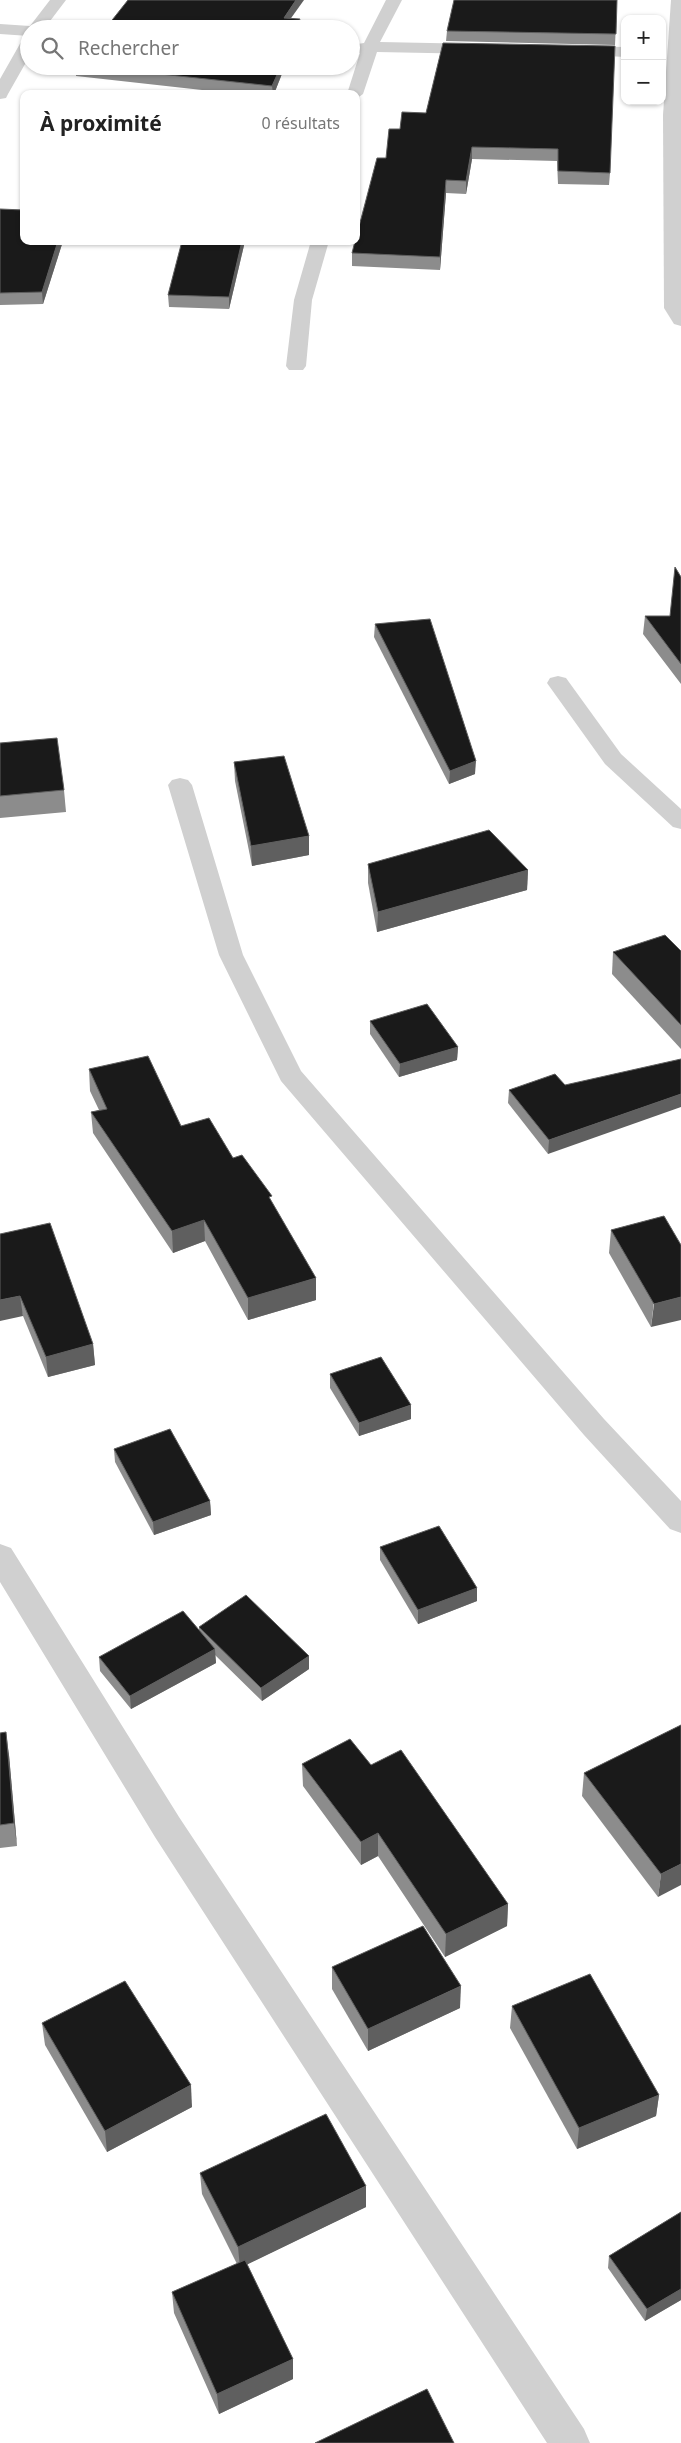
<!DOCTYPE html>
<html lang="fr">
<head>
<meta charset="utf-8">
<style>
	body { margin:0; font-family:"Noto Sans",sans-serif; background:#f2f2f2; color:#222 }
	.controls { position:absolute; right:15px; top:15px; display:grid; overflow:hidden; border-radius:10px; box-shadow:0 1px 4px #0004 }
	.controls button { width:45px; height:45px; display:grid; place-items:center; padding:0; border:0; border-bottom:1px solid #e0e0e0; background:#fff; color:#222; font:25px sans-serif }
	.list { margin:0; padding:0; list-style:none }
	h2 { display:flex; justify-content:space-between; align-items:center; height:65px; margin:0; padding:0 20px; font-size:21px }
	h2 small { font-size:16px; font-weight:400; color:#767676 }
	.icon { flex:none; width:28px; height:28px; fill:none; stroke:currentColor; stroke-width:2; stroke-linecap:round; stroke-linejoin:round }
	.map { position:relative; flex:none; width:681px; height:2443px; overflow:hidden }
	.search { position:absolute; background:#fff; box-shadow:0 1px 4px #0004; left:20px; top:20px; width:340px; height:55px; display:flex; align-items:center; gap:12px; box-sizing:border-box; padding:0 18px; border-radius:28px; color:#767676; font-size:19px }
	.panel { position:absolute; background:#fff; box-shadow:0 1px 4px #0004; left:20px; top:90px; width:340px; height:155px; border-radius:10px }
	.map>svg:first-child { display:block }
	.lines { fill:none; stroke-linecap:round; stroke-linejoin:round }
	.minor { fill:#d0d0d0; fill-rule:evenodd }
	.wall { fill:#8c8c8c }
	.shaded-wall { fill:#5f5f5f }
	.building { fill:#1a1a1a; stroke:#5f5f5f }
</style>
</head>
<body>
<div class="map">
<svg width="681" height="2443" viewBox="0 0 681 2443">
	<rect width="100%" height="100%" fill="#fff"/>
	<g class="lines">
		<g class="minor">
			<path d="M50,0h16l-22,29h-15v7l-29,-2v-10l30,2z"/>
			<path d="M386,0h16l-22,42 100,2 6,2 2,3 -2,3 -6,2 -103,-2 -14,42 -7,5v-5h-9l13,-41 -9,2v-10l13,-2z"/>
			<path d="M671,0h10v326l-7,-2 -10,-16 -1,-193z"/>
			<path d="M29,37v20l-21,37 -2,4 -6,1v-20l21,-37z"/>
			<path d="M577,46l48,1v10l-54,-3 -2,-3 2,-3z"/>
			<path d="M311,241h18l-17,59 -6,66 -3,4h-14l-3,-4 8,-66z"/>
			<path d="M558,676l8,2 55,76 60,55v20l-8,-2 -68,-63 -58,-81 3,-5z"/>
			<path d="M180,778l8,2 4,5 51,170 58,116 303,348 77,82v32l-11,-4 -86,-94 -303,-354 -62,-126 -51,-170 4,-5z"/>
			<path d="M0,1544l11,4 168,269 405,612 6,14h-43l-392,-606 -155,-255z"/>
		</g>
	</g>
	<g class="wall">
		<path d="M617,0l-2,45 -169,-4 1,-10z"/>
		<path d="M443,43l167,130 -1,12 -51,-1 -1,-23 -85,-2 -6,35 -20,-1 -6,77 -88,-4v-13l34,-95 14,-29 26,-16z"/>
		<path d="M76,66h209l-11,28h-36l-162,-18z"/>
		<path d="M0,209l24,32h39l-20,63 -43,1z"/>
		<path d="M245,241l-16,68 -60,-2 -1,-12z"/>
		<path d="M681,577v107l-38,-50 2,-18h25z"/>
		<path d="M375,624l100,150 -26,10 -75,-147z"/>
		<path d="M0,743l64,47 2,22 -66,6z"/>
		<path d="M234,762l75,74v19l-57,11 -17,-85z"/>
		<path d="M368,864l160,6 -1,20 -150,42 -9,-49z"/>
		<path d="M681,951v98l-69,-75 1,-22z"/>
		<path d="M370,1021l88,26 -1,13 -58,17 -29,-43z"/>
		<path d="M89,1069l144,89 39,45 44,97 -68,20 -43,-79 -32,12 -80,-120 -2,-21 8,-2 -9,-19z"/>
		<path d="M565,1085l-17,69 -40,-51 1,-13z"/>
		<path d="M664,1216l-13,111 -42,-74 2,-23z"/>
		<path d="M0,1234l93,110 2,21 -47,12 -25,-61z"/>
		<path d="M330,1374l81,45 -52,17 -29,-48z"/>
		<path d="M114,1449l96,52 1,14 -57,20 -39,-73z"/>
		<path d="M380,1547l97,41v13l-59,23 -38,-64z"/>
		<path d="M199,1627l110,29v13l-47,32 -47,-46 1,8 -85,46 -31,-38 -1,-14 100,-27z"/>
		<path d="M681,1725l-23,172 -76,-101 2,-23z"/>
		<path d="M0,1733l9,22 8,91 -17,2z"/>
		<path d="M302,1764l69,1 137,139 -1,22 -62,31 -67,-101 -17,9 -58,-79z"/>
		<path d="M332,1967l128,41 -92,43 -36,-62z"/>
		<path d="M512,2006l147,89 -3,21 -79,33 -67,-121z"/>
		<path d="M42,2023l150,84 -85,45 -62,-107z"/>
		<path d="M200,2173l166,34 -119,57 46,95v20l-74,35 -45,-101 -2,-21 65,-28 -35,-70z"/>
		<path d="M681,2212v88l-36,21 -37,-53 1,-12z"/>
	</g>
	<g class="shaded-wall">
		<path d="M296,0h8l-20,28v-10z"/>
		<path d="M300,19v10h-4z"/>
		<path d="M281,66h4l-11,28h-1l-1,-8z"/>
		<path d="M472,147v12l-6,35v-13z"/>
		<path d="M446,180v13l-6,77v-13z"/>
		<path d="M58,241h5l-20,63 -1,-12z"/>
		<path d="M242,241h3l-16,68v-12z"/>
		<path d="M476,761l-1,13 -26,10 1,-13z"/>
		<path d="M309,836v19l-57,11 -1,-20z"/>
		<path d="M528,870l-1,20 -150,42 1,-20z"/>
		<path d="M458,1047l-1,13 -58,17 1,-13z"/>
		<path d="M681,1094v13l-133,47 1,-14z"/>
		<path d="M204,1220l1,21 -32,12 -1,-22z"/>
		<path d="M316,1278v22l-68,20v-22z"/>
		<path d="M20,1296l3,20 -23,5v-21z"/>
		<path d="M681,1297v23l-30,7 3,-23z"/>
		<path d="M93,1344l2,21 -47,12 -2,-20z"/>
		<path d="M411,1405v14l-52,17v-13z"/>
		<path d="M210,1501l1,14 -57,20 -1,-13z"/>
		<path d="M477,1588v13l-59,23v-14z"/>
		<path d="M215,1649l1,14 -85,46 -1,-13z"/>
		<path d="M309,1656v13l-47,32 -1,-13z"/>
		<path d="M6,1732l3,23 8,91 -3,-23z"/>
		<path d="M378,1833v23l-17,9v-23z"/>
		<path d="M681,1864v21l-23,12 3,-23z"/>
		<path d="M508,1904l-1,22 -62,31 1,-23z"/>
		<path d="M461,1986l-1,22 -92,43v-22z"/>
		<path d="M191,2085l1,22 -85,45 -2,-21z"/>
		<path d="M659,2095l-3,21 -79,33 2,-21z"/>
		<path d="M366,2186v21l-126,61 -2,-21z"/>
		<path d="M681,2289v11l-36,21 2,-12z"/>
		<path d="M293,2359v20l-74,35 -2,-20z"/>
	</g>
	<g class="building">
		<path d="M128,0h168l-12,18 16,1 -4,10h-191z"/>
		<path d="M454,0h163l-1,34 -169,-3z"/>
		<path d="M443,43l172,3 -5,127 -52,-2v-22l-86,-2 -6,34 -20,-1 -6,77 -88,-4 3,-12h1v-3l21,-80h9l3,-29h11l2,-17 24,1z"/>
		<path d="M86,66h195l-9,20z"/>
		<path d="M0,209l24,1v31h34l-16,51 -42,1z"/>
		<path d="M182,241h60l-13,56 -61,-2z"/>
		<path d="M675,567l6,10v87l-36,-48h25z"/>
		<path d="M430,619l46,142 -26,10 -75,-147z"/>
		<path d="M57,738l7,52 -64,6v-53z"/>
		<path d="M284,756l25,80 -58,10 -17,-84z"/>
		<path d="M489,830l39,40 -150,42 -10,-48z"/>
		<path d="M665,935l16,16v74l-68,-73z"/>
		<path d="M427,1004l31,43 -58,17 -30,-43z"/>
		<path d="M148,1056l33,70 28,-8 24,40 9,-3 30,41 -3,1 47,81 -68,20 -44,-78 -32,11 -81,-119 16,-3 -18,-40z"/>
		<path d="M681,1059v35l-132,46 -40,-50 46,-16 10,11z"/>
		<path d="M664,1216l17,29v52l-27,7 -43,-74z"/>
		<path d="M50,1223l43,121 -47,13 -26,-61 -20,4v-66z"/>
		<path d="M381,1357l30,48 -52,18 -29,-49z"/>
		<path d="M170,1429l40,72 -57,21 -39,-73z"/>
		<path d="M439,1526l38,62 -59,22 -38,-63z"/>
		<path d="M246,1595l63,61 -48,32 -62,-61z"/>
		<path d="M183,1611l32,38 -85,47 -31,-39z"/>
		<path d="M681,1725v139l-20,10 -77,-101z"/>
		<path d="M6,1732l8,91 -14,2v-92z"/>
		<path d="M350,1739l21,26 30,-15 107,154 -62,30 -68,-101 -17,9 -59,-78z"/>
		<path d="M423,1926l38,60 -93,43 -36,-62z"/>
		<path d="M590,1974l69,121 -80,33 -67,-122z"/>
		<path d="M125,1981l66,104 -86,46 -63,-108z"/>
		<path d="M326,2114l40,72 -128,61 -38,-74z"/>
		<path d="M681,2212v77l-34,20 -38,-53z"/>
		<path d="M245,2260l48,99 -76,35 -45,-102z"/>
		<path d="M427,2389l27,54h-139z"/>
	</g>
</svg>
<div class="controls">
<button>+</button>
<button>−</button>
</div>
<div class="search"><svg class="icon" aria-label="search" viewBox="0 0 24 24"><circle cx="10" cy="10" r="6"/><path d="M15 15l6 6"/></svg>Rechercher</div>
<section class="panel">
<h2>À proximité<small>0 résultats</small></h2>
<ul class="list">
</ul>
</section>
</div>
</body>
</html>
